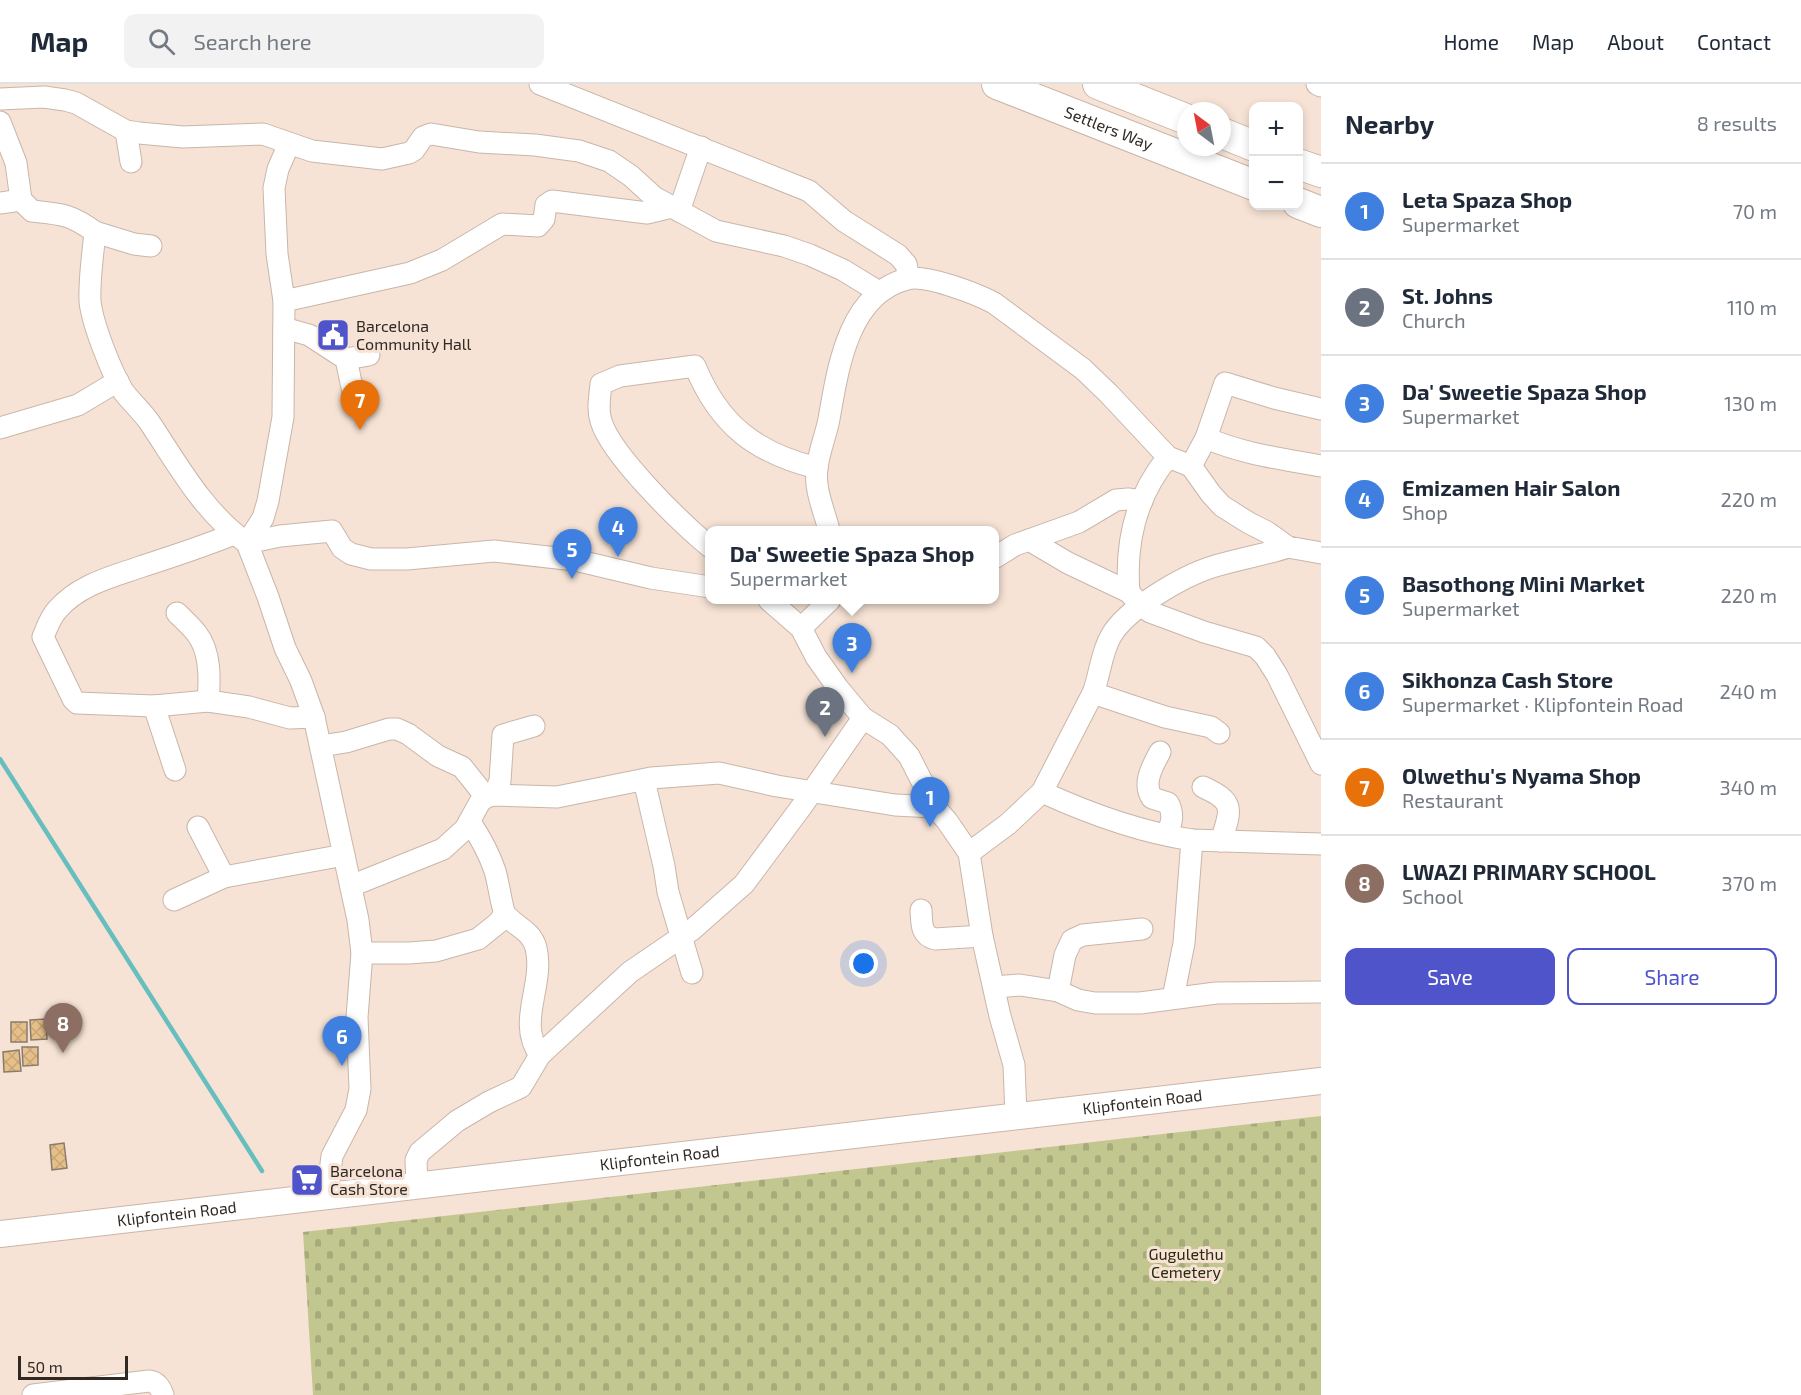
<!DOCTYPE html>
<html lang="en">
<head>
<meta charset="utf-8">
<style>
	body { margin:0; font-family:"Exo 2",sans-serif; background:#f2f2f3; color:#1f2937 }
	.controls { position:absolute; right:18px; top:18px; display:grid; overflow:hidden; border-radius:12px; box-shadow:0 3px 9px #0003 }
	.controls button { width:54px; height:54px; display:grid; place-items:center; padding:0; border:0; border-bottom:2px solid #e0e1e3; background:#fff; color:#1f2937; font:30px sans-serif }
	.compass { position:absolute; left:1177px; top:18px; width:54px; height:54px; border-radius:50%; background:#fff; box-shadow:0 3px 9px #0003; rotate:328deg }
	.scale { position:absolute; left:18px; bottom:15px; width:110px; box-sizing:border-box; padding-left:6px; border:3px solid #302923; border-top:0; font-size:16px; line-height:21px; white-space:nowrap; color:#302923; -webkit-text-stroke:4px #f6e3d5; paint-order:stroke }
	.you { position:absolute; left:864px; top:880px; width:21px; height:21px; margin:-15px; border:4px solid #fff; border-radius:50%; background:#1a73e8; box-shadow:0 0 0 9px #1a73e833 }
	.badge { display:grid; place-items:center; width:39px; height:39px; border-radius:50%; background:#5054ca; color:#fff; font-size:20px; font-weight:700 }
	.pin { position:absolute; translate:-50% -50px; filter:drop-shadow(0 2px 3px #0008) }
	.pin::after { content:''; position:absolute; top:32px; width:21px; height:18px; background:inherit; clip-path:polygon(0 0,100% 0,50% 100%) }
	.popup { position:absolute; left:705px; top:442px; width:294px; height:78px; box-sizing:border-box; display:grid; place-content:center; border-radius:12px; background:#fff; filter:drop-shadow(0 2px 4px #0005); font-size:20px; white-space:nowrap; color:#747a83 }
	.popup b { font-size:22px; color:#1f2937 }
	.popup::after { content:''; position:absolute; left:50%; top:100%; margin-left:-12px; border:12px solid transparent; border-top-color:#fff }
	.list { margin:0; padding:0; list-style:none }
	h2 { display:flex; justify-content:space-between; align-items:center; height:78px; margin:0; padding:0 24px; font-size:26px }
	h2 small { font-size:20px; font-weight:400; color:#747a83 }
	.list li { display:grid; grid-template-columns:39px 1fr auto; gap:18px; align-items:center; box-sizing:border-box; height:96px; padding:0 24px; border-top:2px solid #e0e1e3 }
	.list b { display:block; font-size:22px; white-space:nowrap }
	.list p { margin:0; font-size:20px; white-space:nowrap; color:#747a83 }
	.list em { font-size:20px; font-style:normal; color:#747a83 }
	.actions { display:flex; gap:12px; padding:18px 24px }
	.actions a { flex:1; padding:14px 0; border:2px solid #5054ca; border-radius:12px; text-align:center; font-size:21px; color:#5054ca }
	.actions .main { background:#5054ca; color:#fff }
	.icon { flex:none; width:33px; height:33px; fill:none; stroke:currentColor; stroke-width:2; stroke-linecap:round; stroke-linejoin:round }
	.map { position:relative; flex:none; width:1321px; height:1311px; overflow:hidden }
	header { display:flex; align-items:center; gap:36px; box-sizing:border-box; height:84px; padding:0 30px; background:#fff; border-bottom:2px solid #e0e1e3 }
	header strong { font-size:28px }
	nav { display:flex; gap:33px; margin-inline-start:auto; font-size:21px }
	.search { width:420px; height:54px; background:#f2f2f3; display:flex; align-items:center; gap:15px; box-sizing:border-box; padding:0 21px; border-radius:12px; color:#747a83; font-size:22px }
	main { display:flex }
	aside { flex:1; background:#fff }
	.map>svg:first-child { display:block }
	.cemetery { fill:url(#cemetery-stones) }
	.lines { fill:none; stroke-linecap:round; stroke-linejoin:round }
	.stream { stroke:#67bebe; stroke-width:4.5 }
	.building { fill:url(#building-cross-hatch); stroke:#887c6c; stroke-width:1.5 }
	.minor-casing { stroke:#c9b6a9; stroke-width:23 }
	.major-casing { stroke:#c9b6a9; stroke-width:28 }
	.highway-casing { stroke:#c9b6a9; stroke-width:32 }
	.minor { stroke:#fff; stroke-width:21 }
	.major { stroke:#fff; stroke-width:26 }
	.highway { stroke:#fff; stroke-width:30 }
	.labels { text-anchor:middle; stroke-width:6; stroke-linejoin:round; paint-order:stroke }
	.street-label { font-size:16px; fill:#302923; stroke:#f6e3d5 }
	.poi-label { font-size:16px; fill:#302923; stroke:#f6e3d5; text-anchor:start }
	.park-label { font-size:16px; fill:#2a2b0e; stroke:#f6e3d5 }
</style>
</head>
<body>
<header>
<strong>Map</strong>
<div class="search"><svg class="icon" aria-label="search" viewBox="0 0 24 24"><circle cx="10" cy="10" r="6"/><path d="M15 15l6 6"/></svg>Search here</div>
<nav><a>Home</a><a>Map</a><a>About</a><a>Contact</a></nav>
</header>
<main>
<div class="map">
<svg width="1321" height="1311" viewBox="0 0 1321 1311">
	<defs>
		<pattern id="cemetery-stones" width="16" height="16" patternUnits="userSpaceOnUse" patternTransform="scale(1.5)"><rect width="16" height="16" fill="#c2c790"/><path d="M2 7V4a2 2 0 0 1 4 0v3zM10 15v-3a2 2 0 0 1 4 0v3z" fill="#a7ab7c"/></pattern>
		<pattern id="building-cross-hatch" width="8" height="8" patternUnits="userSpaceOnUse" patternTransform="scale(1.5)"><rect width="8" height="8" fill="#e7c089"/><path d="M0 0l8 8M0 8l8-8" fill="none" stroke="#c6a576"/></pattern>
	</defs>
	<rect width="100%" height="100%" fill="#f6e3d5"/>
	<path class="cemetery" d="M1321,1032v279h-1008l-10,-163z"/>
	<g class="lines">
		<path class="stream" d="M0,675l262,412"/>
	</g>
	<g class="building">
		<path d="M46,935l1,20 -16,1 -1,-20z"/>
		<rect x="11" y="938" width="16" height="20"/>
		<path d="M22,963h16v18l-15,1z"/>
		<path d="M19,966l2,21 -17,1 -1,-20z"/>
		<path d="M64,1059l3,25 -15,2 -2,-25z"/>
	</g>
	<g class="lines">
		<defs>
			<g id="minor">
				<path d="M540,0l269,107 35,30 54,34 8,9 3,14"/>
				<path d="M1317,0l4,2"/>
				<path d="M0,15l44,-2 21,3 11,3 50,28 13,2 44,4 80,-3 49,17 70,8 27,-6 5,-3 9,-13 8,-3 48,8 56,3 44,6 30,10 22,15 23,21 62,34 68,15 26,9 33,15 36,22"/>
				<path d="M0,38l16,41 5,37 11,11c29,3 38,3 63,21 -2,22 -6,46 -5,69 2,22 21,70 33,90 8,11 19,20 27,32 28,42 54,90 97,120l33,-7 52,-5 10,17 9,6 20,5h36l87,-8 81,9 76,18 59,9"/>
				<path d="M126,47l5,31"/>
				<path d="M289,60l-11,25 -4,19 3,66 7,47 -1,116 -15,84 -5,17 -16,25 21,54 17,51 16,33 13,36 44,203 4,33 -5,64 3,72 -4,21 -24,46 -5,41"/>
				<path d="M0,119l21,-3"/>
				<path d="M679,127l22,-64"/>
				<path d="M95,148l39,12 17,2"/>
				<path d="M284,217l126,-28 32,-13 60,-36 36,2 6,-7 2,-14 6,-4 95,12 25,-6"/>
				<path d="M284,244l25,7 37,24 7,33"/>
				<path d="M346,275l23,-4"/>
				<path d="M0,344l78,-23 40,-24"/>
				<path d="M1206,354c37,16 76,21 115,28"/>
				<path d="M1191,382l15,-28 19,-55 49,15 47,11"/>
				<path d="M829,446c-5,-20 -15,-41 -12,-62 2,-17 9,-33 12,-49 9,-51 19,-125 78,-140 19,-5 70,15 87,24l89,66 26,25 59,63 23,9 20,28 11,12 27,17 18,9 21,15 33,6"/>
				<path d="M234,450c-30,12 -60,22 -91,32 -31,11 -63,18 -85,43 -8,8 -11,19 -15,28l30,62 4,4 77,3 54,-5 41,6 41,11 24,-1"/>
				<path d="M1029,456l39,23 61,29 11,13 10,7 54,20 52,15 9,9 12,19 44,89"/>
				<path d="M710,463c-29,-24 -99,-92 -109,-126 -4,-12 -1,-25 0,-37l19,-8 75,-10c24,59 61,87 122,102"/>
				<path d="M994,474l21,-13 64,-23 37,-22 12,-1 14,2"/>
				<path d="M1129,508c-4,-50 7,-96 39,-135"/>
				<path d="M769,516l32,28 15,29 22,31 25,30 27,17 19,21 26,51"/>
				<path d="M177,529c7,7 15,14 20,21 14,18 13,46 11,67"/>
				<path d="M801,544l29,-28"/>
				<path d="M1093,609l72,24 46,10 8,6"/>
				<path d="M154,622l21,64"/>
				<path d="M321,662l25,-4 43,-13h8l11,5 30,22 24,11 24,30"/>
				<path d="M1160,668c-7,13 -18,31 -8,46l16,5c6,10 4,22 -2,31"/>
				<path d="M644,696l20,86 4,26 24,81"/>
				<path d="M1203,703c33,15 28,23 18,54"/>
				<path d="M1042,708c48,22 97,40 150,48l129,4"/>
				<path d="M494,711l6,-14 3,-46 31,-9"/>
				<path d="M198,743l26,50"/>
				<path d="M969,769l39,-29 34,-32 51,-99c7,-18 8,-40 18,-57 15,-27 72,-60 101,-69 25,-8 52,-12 76,-20"/>
				<path d="M351,802l92,-37 22,-20 15,-27 6,-5 8,-2 63,2 94,-19 68,-5 58,13 118,19 40,2 12,14 22,32 13,83 18,80 14,49 2,51"/>
				<path d="M174,816l50,-23 120,-22"/>
				<path d="M921,826c1,13 -1,25 14,29l47,-3"/>
				<path d="M362,869h47l27,-2 42,-12 20,-16 7,-9"/>
				<path d="M994,903l26,-2 38,6 20,9 17,3h45l76,-10 105,-1"/>
				<path d="M1058,907l7,-36 7,-15 11,-5 59,-6"/>
				<path d="M1173,914l11,-55 8,-103"/>
				<path d="M540,971l90,-83 63,-43 51,-45 58,-78 61,-88"/>
				<path d="M417,1103l-1,-27 4,-8 37,-31 32,-19 32,-15 19,-32c-24,-33 5,-70 -4,-107 -4,-17 -20,-21 -30,-33 -4,-5 -8,-35 -11,-44 -6,-18 -15,-34 -25,-49"/>
				<path d="M33,1311l116,-14c8,1 11,6 14,14"/>
			</g>
			<g id="major">
				<path id="s1" d="M0,1150l1321,-153"/>
			</g>
			<g id="highway">
				<path id="s2" d="M997,0l257,101"/>
				<path d="M1098,0l88,35"/>
				<path d="M1222,49l32,13"/>
				<path d="M1298,80l23,8"/>
				<path d="M1298,119l23,9"/>
			</g>
		</defs>
		<use href="#minor" class="minor-casing"/>
		<use href="#major" class="major-casing"/>
		<use href="#highway" class="highway-casing"/>
		<use href="#minor" class="minor"/>
		<use href="#major" class="major"/>
		<use href="#highway" class="highway"/>
	</g>
	<defs>
		<symbol id="civic-square" viewBox="-11 -11 22 22"><rect x="-9" y="-9" width="18" height="18" rx="4" fill="#5054ca" stroke="#f6e3d5"/><path d="M-.6-6.5H3V-4.5H.6V-3L4-1V1h2V6H-6V1h2V-1L-.6-3ZM-1.2 2.5V6h2.4V2.5Z" fill="#fff"/></symbol>
		<symbol id="supermarket-square" viewBox="-11 -11 22 22"><rect x="-9" y="-9" width="18" height="18" rx="4" fill="#5054ca" stroke="#f6e3d5"/><path d="M-6-5.5h2.5l.6 2H6L4.5 2H-2.5L-4.4-4H-6ZM-1.5 3.2a1.3 1.3 0 1 0 .1 0ZM3 3.2a1.3 1.3 0 1 0 .1 0Z" fill="#fff"/></symbol>
	</defs>
	<g fill-rule="evenodd">
		<use href="#civic-square" x="314" y="232" width="38" height="38"/>
		<use href="#supermarket-square" x="288" y="1077" width="38" height="38"/>
	</g>
	<g class="labels">
		<g class="street-label">
			<text dy="6" stroke="none"><textPath href="#s2" startOffset="120">Settlers Way</textPath></text>
			<text dy="6" stroke="none"><textPath href="#s1" startOffset="1150">Klipfontein Road</textPath></text>
			<text dy="6" stroke="none"><textPath href="#s1" startOffset="664">Klipfontein Road</textPath></text>
			<text dy="6" stroke="none"><textPath href="#s1" startOffset="178">Klipfontein Road</textPath></text>
		</g>
		<g class="poi-label">
			<text x="356" y="248">Barcelona<tspan x="356" dy="18">Community Hall</tspan></text>
			<text x="330" y="1093">Barcelona<tspan x="330" dy="18">Cash Store</tspan></text>
		</g>
		<g class="park-label">
			<text x="1186" y="1176">Gugulethu<tspan x="1186" dy="18">Cemetery</tspan></text>
		</g>
	</g>
</svg>
<div class="controls">
<button>+</button>
<button>−</button>
</div>
<svg class="compass" viewBox="-18 -18 36 36"><path d="M0-13l5 13h-10z" fill="#e53935"/><path d="M0 13l5-13h-10z" fill="#747a83"/></svg>
<div class="scale">50 m</div>
<div class="you"></div>
<div class="pin badge" style="left:930px;top:743px;background:#3f7fe0">1</div>
<div class="pin badge" style="left:825px;top:653px;background:#6b7280">2</div>
<div class="pin badge" style="left:852px;top:589px;background:#3f7fe0">3</div>
<div class="popup"><b>Da' Sweetie Spaza Shop</b>Supermarket</div>
<div class="pin badge" style="left:618px;top:473px;background:#3f7fe0">4</div>
<div class="pin badge" style="left:572px;top:495px;background:#3f7fe0">5</div>
<div class="pin badge" style="left:342px;top:982px;background:#3f7fe0">6</div>
<div class="pin badge" style="left:360px;top:346px;background:#e8710a">7</div>
<div class="pin badge" style="left:63px;top:969px;background:#8d6e63">8</div>
</div>
<aside>
<h2>Nearby<small>8 results</small></h2>
<ul class="list">
<li><span class="badge" style="background:#3f7fe0">1</span><div><b>Leta Spaza Shop</b><p>Supermarket</p></div><em>70 m</em></li>
<li><span class="badge" style="background:#6b7280">2</span><div><b>St. Johns</b><p>Church</p></div><em>110 m</em></li>
<li><span class="badge" style="background:#3f7fe0">3</span><div><b>Da' Sweetie Spaza Shop</b><p>Supermarket</p></div><em>130 m</em></li>
<li><span class="badge" style="background:#3f7fe0">4</span><div><b>Emizamen Hair Salon</b><p>Shop</p></div><em>220 m</em></li>
<li><span class="badge" style="background:#3f7fe0">5</span><div><b>Basothong Mini Market</b><p>Supermarket</p></div><em>220 m</em></li>
<li><span class="badge" style="background:#3f7fe0">6</span><div><b>Sikhonza Cash Store</b><p>Supermarket · Klipfontein Road</p></div><em>240 m</em></li>
<li><span class="badge" style="background:#e8710a">7</span><div><b>Olwethu's Nyama Shop</b><p>Restaurant</p></div><em>340 m</em></li>
<li><span class="badge" style="background:#8d6e63">8</span><div><b>LWAZI PRIMARY SCHOOL</b><p>School</p></div><em>370 m</em></li>
</ul>
<div class="actions"><a class="main">Save</a><a>Share</a></div>
</aside>
</main>
</body>
</html>
